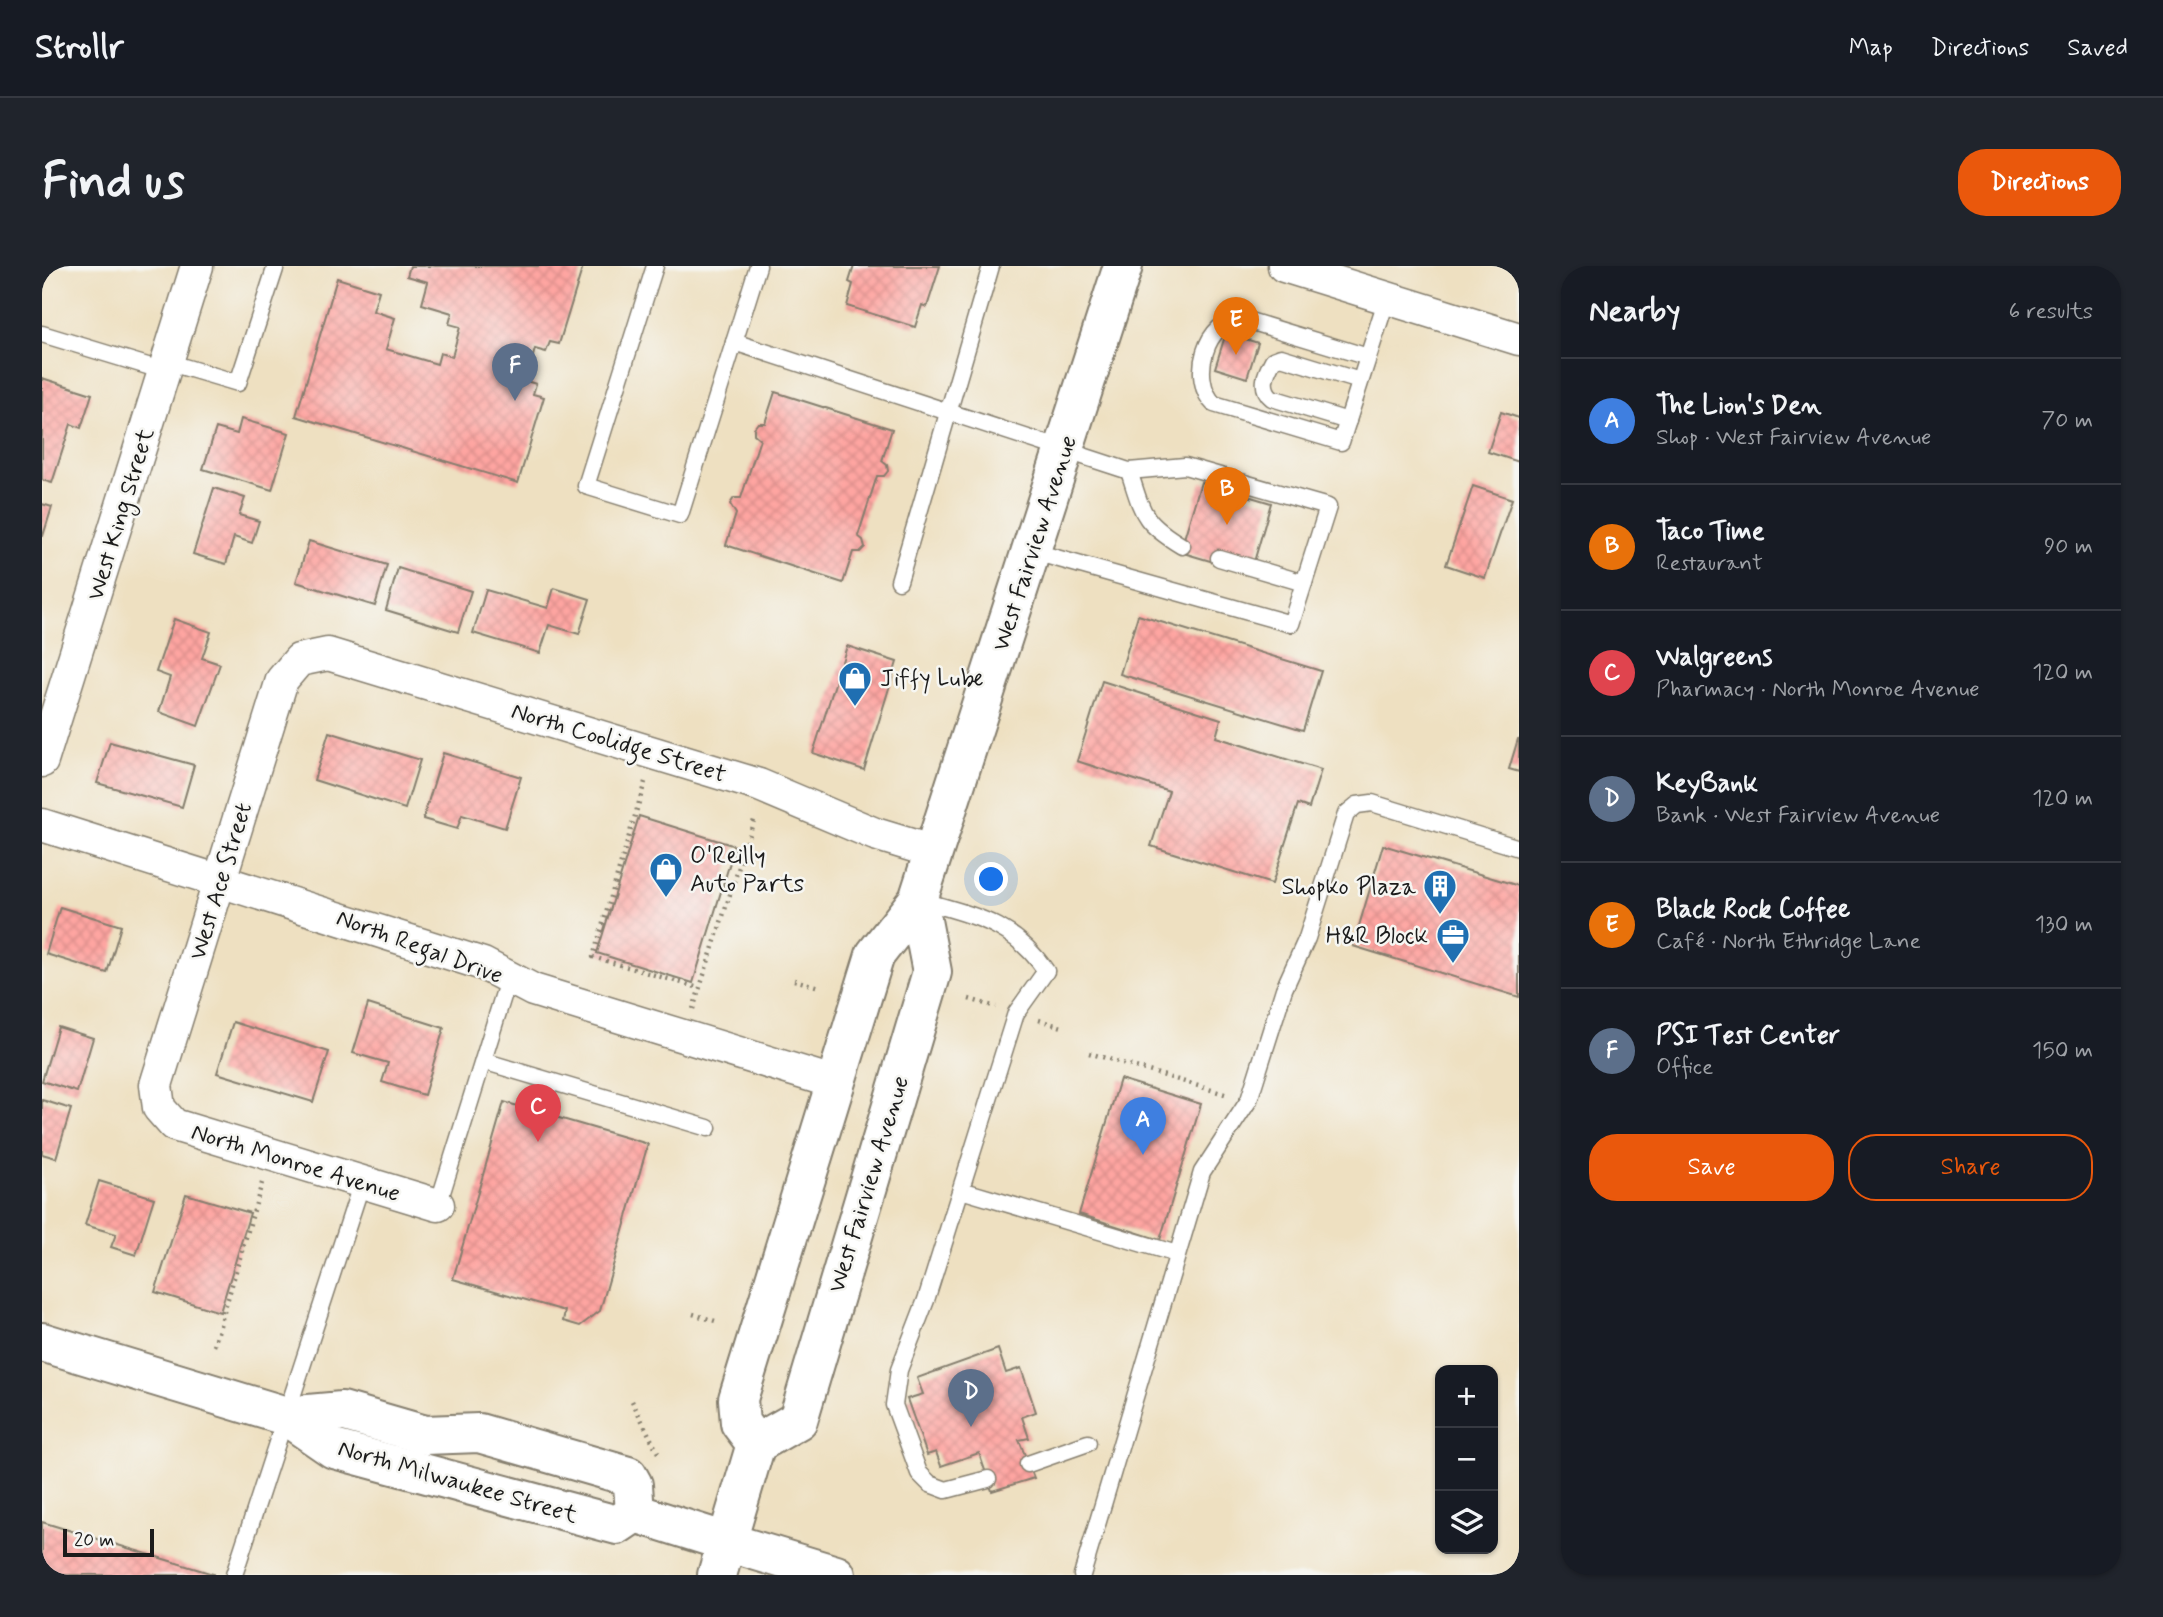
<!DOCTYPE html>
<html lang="en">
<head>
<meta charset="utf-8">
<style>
	body { margin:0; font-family:Mynerve,sans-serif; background:#20242c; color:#f1f3f6 }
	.controls { position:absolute; right:21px; bottom:21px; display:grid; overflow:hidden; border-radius:14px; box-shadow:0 2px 5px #0004 }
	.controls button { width:63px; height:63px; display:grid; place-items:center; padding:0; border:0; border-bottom:2px solid #363941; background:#171b24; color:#f1f3f6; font:35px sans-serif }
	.scale { position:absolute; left:21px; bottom:18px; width:91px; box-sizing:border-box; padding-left:7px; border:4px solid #1c1c1c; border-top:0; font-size:19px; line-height:24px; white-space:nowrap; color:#1c1c1c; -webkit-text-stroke:5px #f6f6f2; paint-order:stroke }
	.you { position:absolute; left:950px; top:614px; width:24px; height:24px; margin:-18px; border:5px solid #fff; border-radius:50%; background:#1a73e8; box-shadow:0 0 0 10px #1a73e833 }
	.badge { display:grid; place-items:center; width:46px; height:46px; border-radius:50%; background:#ea580c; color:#fff; font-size:23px; font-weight:700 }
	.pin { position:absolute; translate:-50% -58px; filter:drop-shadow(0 2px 4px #0008) }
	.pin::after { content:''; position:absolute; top:37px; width:24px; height:21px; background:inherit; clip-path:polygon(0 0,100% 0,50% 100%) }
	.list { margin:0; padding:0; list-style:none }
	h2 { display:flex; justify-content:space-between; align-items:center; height:91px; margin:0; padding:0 28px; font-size:30px }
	h2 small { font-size:23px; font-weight:400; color:#9ea1a6 }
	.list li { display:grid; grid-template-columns:46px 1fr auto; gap:21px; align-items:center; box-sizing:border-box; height:126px; padding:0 28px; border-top:2px solid #363941 }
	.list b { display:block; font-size:26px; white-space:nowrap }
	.list p { margin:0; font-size:23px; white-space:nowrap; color:#9ea1a6 }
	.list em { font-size:23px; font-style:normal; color:#9ea1a6 }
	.actions { display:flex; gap:14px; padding:21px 28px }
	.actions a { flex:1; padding:16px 0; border:2px solid #ea580c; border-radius:28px; text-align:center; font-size:24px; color:#ea580c }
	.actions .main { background:#ea580c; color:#fff }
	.icon { flex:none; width:38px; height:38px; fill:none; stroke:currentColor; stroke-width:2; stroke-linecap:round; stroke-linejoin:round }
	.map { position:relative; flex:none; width:1477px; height:1309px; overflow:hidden; border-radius:28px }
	header { display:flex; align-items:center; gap:42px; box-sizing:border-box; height:98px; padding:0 35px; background:#171b24; border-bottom:2px solid #363941 }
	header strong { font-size:33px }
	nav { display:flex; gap:38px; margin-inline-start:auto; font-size:24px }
	.intro { display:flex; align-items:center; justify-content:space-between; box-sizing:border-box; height:168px; padding:0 42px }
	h1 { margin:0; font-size:49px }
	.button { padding:18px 32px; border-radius:28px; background:#ea580c; color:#fff; font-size:24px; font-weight:700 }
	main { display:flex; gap:42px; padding:0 42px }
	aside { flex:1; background:#171b24; border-radius:28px; box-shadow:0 2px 5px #0004 }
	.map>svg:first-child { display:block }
	.building { fill:url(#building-cross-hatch) }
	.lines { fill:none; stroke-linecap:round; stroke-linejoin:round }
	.lane-casing { stroke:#857e6e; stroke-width:19 }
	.street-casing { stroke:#857e6e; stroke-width:35 }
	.secondary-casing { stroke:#857e6e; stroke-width:42 }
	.primary-casing { stroke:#857e6e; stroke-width:42 }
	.path { stroke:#857e6e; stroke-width:4.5; stroke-dasharray:2 5; stroke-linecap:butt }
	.lane { stroke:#fff; stroke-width:16 }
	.street { stroke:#fff; stroke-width:32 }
	.secondary { stroke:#fff; stroke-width:38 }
	.primary { stroke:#fff; stroke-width:38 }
	.labels { text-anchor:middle; stroke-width:5; stroke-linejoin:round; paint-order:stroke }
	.street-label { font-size:24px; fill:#1c1c1c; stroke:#f6f6f2 }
	.poi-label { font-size:24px; fill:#1c1c1c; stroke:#f6f6f2; text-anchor:start }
</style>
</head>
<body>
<header>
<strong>Strollr</strong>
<nav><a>Map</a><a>Directions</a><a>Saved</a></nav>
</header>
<div class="intro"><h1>Find us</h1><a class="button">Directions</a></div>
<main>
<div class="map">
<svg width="1477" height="1309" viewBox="0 0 1477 1309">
	<defs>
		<pattern id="building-cross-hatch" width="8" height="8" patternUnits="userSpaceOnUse" patternTransform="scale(1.75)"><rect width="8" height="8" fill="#fea5a1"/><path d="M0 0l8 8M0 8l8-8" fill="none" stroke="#d98d8a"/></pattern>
	</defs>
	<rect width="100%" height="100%" fill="#f6f6f2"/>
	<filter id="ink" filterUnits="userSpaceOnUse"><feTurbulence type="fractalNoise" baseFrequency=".0143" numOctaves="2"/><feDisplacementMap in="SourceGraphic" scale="14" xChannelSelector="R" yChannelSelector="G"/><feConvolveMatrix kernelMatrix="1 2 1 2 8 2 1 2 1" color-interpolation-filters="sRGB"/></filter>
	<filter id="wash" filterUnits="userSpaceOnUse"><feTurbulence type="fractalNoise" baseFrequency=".00686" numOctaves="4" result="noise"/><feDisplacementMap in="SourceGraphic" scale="28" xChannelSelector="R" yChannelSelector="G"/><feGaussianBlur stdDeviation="1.57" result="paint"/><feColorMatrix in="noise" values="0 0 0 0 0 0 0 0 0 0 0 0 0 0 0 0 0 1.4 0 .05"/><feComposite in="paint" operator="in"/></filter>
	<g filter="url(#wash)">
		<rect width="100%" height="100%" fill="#eee0c1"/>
		<g id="blocks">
			<g class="building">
				<path d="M368,0h173l-24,78 -9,-2 -4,10 -11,-3 -9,32 10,3 -3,10 11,3 -26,86 -222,-67 41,-138 42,13 -6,20 22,7 -9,31 51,15 3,-11 12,4 8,-30 -11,-3 3,-11 -30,-9 6,-22 -21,-6z"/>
				<path d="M812,0h86l-13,41 -5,-2 -7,22 -68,-21 6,-22 -4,-2z"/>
				<path d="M1184,67l32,10 -11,35 -32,-10z"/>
				<path d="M0,112l50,16 -11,34 -10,-4 -19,59 -10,-3z"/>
				<path d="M733,126l117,37 -10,32 5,4 1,6 -4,5h-7l-19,60 5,4 2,7 -5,5h-7l-10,31 -117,-38 10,-31 -6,-10 4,-6h7l19,-59 -6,-5v-6l4,-5h7z"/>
				<path d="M1459,146l18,6v44l-31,-10z"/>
				<path d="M199,153l48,14 -17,57 -69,-21 13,-41 21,6z"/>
				<path d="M1159,216l70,21 -17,59 -37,1 -37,-11z"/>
				<path d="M1431,220l39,13 -27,79 -39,-13z"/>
				<path d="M172,222l31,10 -6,17 20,6 -7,22 -18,-6 -8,27 -33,-10z"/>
				<path d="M0,238l10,3 -9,29h-1z"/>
				<path d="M267,275l78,24 -12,41 -79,-24z"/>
				<path d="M356,302l73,23 -13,41 -72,-22z"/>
				<path d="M512,322l36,11 -11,35 -30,-9 -9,28 -67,-20 13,-43 62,18z"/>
				<path d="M1096,349l183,56 -18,59 -183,-56z"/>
				<path d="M132,353l37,13 -9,26 18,6 -22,62 -39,-14 11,-35 -14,-5z"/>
				<path d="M805,380l50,16 -33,108 -51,-17z"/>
				<path d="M1060,415l119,38 -5,18 105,33 -12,38 -11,-4 -26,80 -121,-38 18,-55 -92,-30z"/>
				<path d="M287,466l91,28 -15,49 -91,-29z"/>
				<path d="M1476,473h1v33l-10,-3z"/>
				<path d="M68,476l84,23 -12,42 -85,-24z"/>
				<path d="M401,487l78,24 -16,51 -43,-13 -5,14 -34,-10z"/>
				<path d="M597,550l96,30 -42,137 -96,-30z"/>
				<path d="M1341,579l136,41v111l-166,-51z"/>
				<path d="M18,641l61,19 -14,47 -61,-19z"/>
				<path d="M326,738l76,24 -20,67 -42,-13 6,-19 -35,-10z"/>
				<path d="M191,756l96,30 -16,50 -96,-29z"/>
				<path d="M16,761l35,11 -16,54 -35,-11z"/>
				<path d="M1078,813l81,25 -41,136 -81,-26z"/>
				<path d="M0,834l29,9 -15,49 -14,-4z"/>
				<path d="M462,836l144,42 -48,167 -20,15 -17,-5 2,-10 -112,-32z"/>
				<path d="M57,915l55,17 -18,57 -25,-8 5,-13 -31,-9z"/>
				<path d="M144,928l64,19 -30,99 -65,-20z"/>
				<path d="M956,1083l8,24 15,-5 15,44 -14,5 7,21 -10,2 15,38 -42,13 -13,-38 -38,13 -5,-14 -9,3 -20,-56 16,-5 -6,-16z"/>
				<path d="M0,1256l171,52v1h-171z"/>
			</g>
		</g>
	</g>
	<g filter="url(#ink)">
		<use href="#blocks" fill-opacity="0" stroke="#857e6e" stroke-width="2"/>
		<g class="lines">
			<defs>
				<g id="lane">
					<path d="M613,0l-69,220 94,29 78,-249"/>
					<path d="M0,68l122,37"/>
					<path d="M692,76l395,129 56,-5 143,41 -37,117 -260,-73"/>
					<path d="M1326,91l-125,-38c-38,-1 -54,61 -29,85l127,38 46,-144"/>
					<path d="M125,96l71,21 38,-117"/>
					<path d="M1306,155l-76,-23c-13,-11 -6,-25 1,-38l8,-3 79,24"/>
					<path d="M1087,205c14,43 13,51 53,75"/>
					<path d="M1177,292l85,25"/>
					<path d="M857,315l92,-315"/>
					<path d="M878,634c54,16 93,22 126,71l-30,42 -90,287 -27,70 -5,35 25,68 11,11 16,6 42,-11"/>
					<path d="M441,795l225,67"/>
					<path d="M919,924l216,64"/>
					<path d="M396,939l71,-228"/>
					<path d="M986,1198l60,-21"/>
					<path d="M192,1309l128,-393"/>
					<path d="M1040,1309l120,-403 47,-72 35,-111 23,-51 39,-124 11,-9 15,-2 147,45"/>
				</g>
				<g id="street">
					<path d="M1242,0l235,73"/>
					<path d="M0,495l155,-495"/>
					<path d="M0,559l441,139 50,26 303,93"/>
					<path d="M396,939l-264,-80 -15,-17 -3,-23 126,-405 17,-20 29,-6 431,131 116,49 59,18"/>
				</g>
				<g id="secondary">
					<path d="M0,1076l244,74 48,33 283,76 18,-12"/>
					<path d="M244,1150l56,-5 83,24 54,-2 149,43 5,9 2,28"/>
					<path d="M593,1247l92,29"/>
				</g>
				<g id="primary">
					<path d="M714,1178l-16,-21 -2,-24 137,-444 43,-55 205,-634"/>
					<path d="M685,1276l109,33"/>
					<path d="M675,1309l39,-131 42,-24 134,-448 -14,-72"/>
				</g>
			</defs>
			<use href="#lane" class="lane-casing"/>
			<use href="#street" class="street-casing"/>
			<use href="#secondary" class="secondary-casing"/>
			<use href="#primary" class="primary-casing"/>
			<g class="path">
				<path d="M603,516l-52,175 106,31"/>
				<path d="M752,714l25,7"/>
				<path d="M927,733l27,8"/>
				<path d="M651,743l62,-192"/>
				<path d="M997,754l23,7"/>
				<path d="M1047,787l139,42"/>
				<path d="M651,1048l22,7"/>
				<path d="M172,1080l48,-163"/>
				<path d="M590,1135l27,54"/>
			</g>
			<use href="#lane" class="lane"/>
			<use href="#street" class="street"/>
			<use href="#secondary" class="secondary"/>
			<use href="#primary" class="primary"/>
		</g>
	</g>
	<defs>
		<symbol id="shop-pin" viewBox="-11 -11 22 30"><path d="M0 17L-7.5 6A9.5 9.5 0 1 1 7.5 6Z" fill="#1f6fb2" stroke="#f6f6f2"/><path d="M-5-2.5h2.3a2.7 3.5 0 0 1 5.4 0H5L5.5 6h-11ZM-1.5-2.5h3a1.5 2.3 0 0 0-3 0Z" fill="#fff"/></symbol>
		<symbol id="building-pin" viewBox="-11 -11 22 30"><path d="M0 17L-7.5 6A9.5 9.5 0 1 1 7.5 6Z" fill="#1f6fb2" stroke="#f6f6f2"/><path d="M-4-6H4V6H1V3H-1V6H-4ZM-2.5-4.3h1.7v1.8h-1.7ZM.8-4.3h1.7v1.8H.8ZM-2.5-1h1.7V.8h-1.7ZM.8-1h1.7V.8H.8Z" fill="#fff"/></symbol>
		<symbol id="office-pin" viewBox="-11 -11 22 30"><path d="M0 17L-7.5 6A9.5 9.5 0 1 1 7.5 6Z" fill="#1f6fb2" stroke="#f6f6f2"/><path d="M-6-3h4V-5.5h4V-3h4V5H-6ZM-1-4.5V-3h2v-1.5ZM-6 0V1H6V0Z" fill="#fff"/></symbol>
	</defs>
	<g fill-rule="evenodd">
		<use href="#shop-pin" x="794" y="393" width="38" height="52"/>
		<use href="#shop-pin" x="605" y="584" width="38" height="52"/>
		<use href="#building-pin" x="1379" y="601" width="38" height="52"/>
		<use href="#office-pin" x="1392" y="650" width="38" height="52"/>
	</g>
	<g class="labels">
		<g class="street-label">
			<text transform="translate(78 248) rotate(-73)" y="8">West King Street</text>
			<text transform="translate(992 277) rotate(-72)" y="8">West Fairview Avenue</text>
			<text transform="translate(577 476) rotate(17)" y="8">North Coolidge Street</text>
			<text transform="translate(178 615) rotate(-73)" y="8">West Ace Street</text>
			<text transform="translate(378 680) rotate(20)" y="8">North Regal Drive</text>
			<text transform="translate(254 896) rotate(17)" y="8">North Monroe Avenue</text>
			<text transform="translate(826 918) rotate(-73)" y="8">West Fairview Avenue</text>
			<text transform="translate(416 1215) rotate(16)" y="8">North Milwaukee Street</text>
		</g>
		<g class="poi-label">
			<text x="838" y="420">Jiffy Lube</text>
			<text x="648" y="597">O'Reilly<tspan x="648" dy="28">Auto Parts</tspan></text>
			<text x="1374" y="628" text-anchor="end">Shopko Plaza</text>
			<text x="1386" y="677" text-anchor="end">H&amp;R Block</text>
		</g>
	</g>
</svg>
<div class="controls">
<button>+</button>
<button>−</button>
<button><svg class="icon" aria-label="layers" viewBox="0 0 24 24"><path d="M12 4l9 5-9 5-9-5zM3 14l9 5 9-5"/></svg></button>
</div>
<div class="scale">20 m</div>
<div class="you"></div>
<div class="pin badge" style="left:1101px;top:889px;background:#3f7fe0">A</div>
<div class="pin badge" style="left:1185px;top:259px;background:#e8710a">B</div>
<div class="pin badge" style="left:496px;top:876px;background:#e0444e">C</div>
<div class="pin badge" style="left:929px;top:1161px;background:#5c6f8a">D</div>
<div class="pin badge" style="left:1194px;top:89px;background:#e8710a">E</div>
<div class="pin badge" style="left:473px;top:135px;background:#5c6f8a">F</div>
</div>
<aside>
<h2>Nearby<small>6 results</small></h2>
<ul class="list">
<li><span class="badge" style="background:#3f7fe0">A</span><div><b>The Lion's Den</b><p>Shop · West Fairview Avenue</p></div><em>70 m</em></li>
<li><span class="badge" style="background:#e8710a">B</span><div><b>Taco Time</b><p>Restaurant</p></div><em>90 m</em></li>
<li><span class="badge" style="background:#e0444e">C</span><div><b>Walgreens</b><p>Pharmacy · North Monroe Avenue</p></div><em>120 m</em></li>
<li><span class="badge" style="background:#5c6f8a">D</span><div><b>KeyBank</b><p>Bank · West Fairview Avenue</p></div><em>120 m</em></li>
<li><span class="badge" style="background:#e8710a">E</span><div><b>Black Rock Coffee</b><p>Café · North Ethridge Lane</p></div><em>130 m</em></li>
<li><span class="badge" style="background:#5c6f8a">F</span><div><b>PSI Test Center</b><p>Office</p></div><em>150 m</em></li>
</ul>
<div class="actions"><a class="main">Save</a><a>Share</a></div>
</aside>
</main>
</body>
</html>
